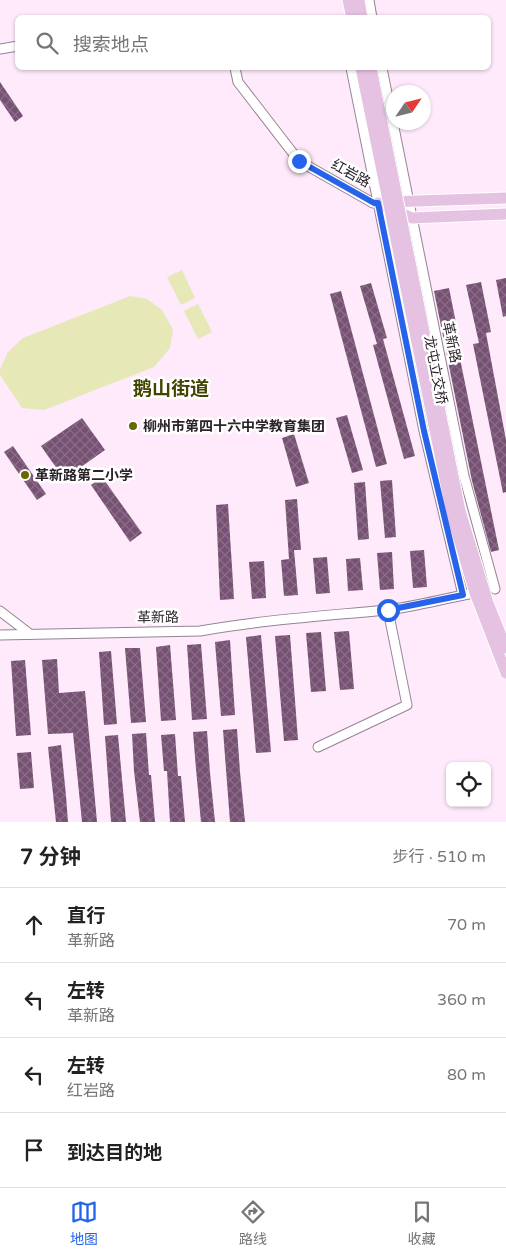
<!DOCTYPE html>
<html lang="zh">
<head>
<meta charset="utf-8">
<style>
	body { margin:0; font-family:"Varela Round","Noto Sans SC",sans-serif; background:#f6f6f6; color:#222 }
	.controls { position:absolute; right:15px; bottom:15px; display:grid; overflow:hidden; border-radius:8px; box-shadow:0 1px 4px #0004 }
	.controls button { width:45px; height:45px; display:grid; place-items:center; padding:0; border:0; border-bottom:1px solid #e0e0e0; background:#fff; color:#222; font:25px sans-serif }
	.compass { position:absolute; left:386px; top:85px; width:45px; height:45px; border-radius:50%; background:#fff; box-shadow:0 1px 4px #0004; rotate:55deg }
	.stop { position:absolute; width:15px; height:15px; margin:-11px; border:4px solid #2563eb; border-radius:50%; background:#fff }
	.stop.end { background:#2563eb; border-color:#fff; box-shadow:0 1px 5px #0008 }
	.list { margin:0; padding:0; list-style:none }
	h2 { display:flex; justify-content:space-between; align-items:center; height:65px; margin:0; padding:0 20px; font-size:21px }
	h2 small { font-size:16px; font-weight:400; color:#767676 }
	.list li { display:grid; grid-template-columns:32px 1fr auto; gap:15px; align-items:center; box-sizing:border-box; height:75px; padding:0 20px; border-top:1px solid #e0e0e0 }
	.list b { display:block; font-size:19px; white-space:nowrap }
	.list p { margin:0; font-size:16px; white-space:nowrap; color:#767676 }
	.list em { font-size:16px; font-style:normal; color:#767676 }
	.icon { flex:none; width:28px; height:28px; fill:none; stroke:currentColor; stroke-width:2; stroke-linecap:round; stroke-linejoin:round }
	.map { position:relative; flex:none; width:506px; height:822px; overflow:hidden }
	.search { position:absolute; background:#fff; box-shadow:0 1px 4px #0004; left:15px; right:15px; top:15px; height:55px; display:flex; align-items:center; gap:12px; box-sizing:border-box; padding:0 18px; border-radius:8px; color:#767676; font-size:19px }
	.sheet { height:365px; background:#fff }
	nav { display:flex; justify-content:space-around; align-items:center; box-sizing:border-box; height:70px; border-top:1px solid #e0e0e0; background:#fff; font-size:14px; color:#767676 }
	nav a { display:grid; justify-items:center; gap:2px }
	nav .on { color:#2563eb }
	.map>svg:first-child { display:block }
	.pitch { fill:#e6e8b7 }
	.building { fill:url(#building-cross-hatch) }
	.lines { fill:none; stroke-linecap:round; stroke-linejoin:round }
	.minor-casing { stroke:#958393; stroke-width:11 }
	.major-casing { stroke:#fff; stroke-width:13 }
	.minor { stroke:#fff; stroke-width:9 }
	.major { stroke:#e5c2e2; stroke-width:11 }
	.major-bridge-casing { stroke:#fff; stroke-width:13; stroke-linecap:butt }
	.major-bridge { stroke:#e5c2e2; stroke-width:11 }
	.route { stroke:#2563eb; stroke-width:6 }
	.poi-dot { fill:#686701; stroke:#fff; stroke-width:2 }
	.labels { text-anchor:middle; stroke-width:5; stroke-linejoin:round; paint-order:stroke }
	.street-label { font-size:14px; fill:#2a2329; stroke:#fff }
	.poi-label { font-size:14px; font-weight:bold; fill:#2a2329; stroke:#fff; text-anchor:start }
	.district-label { font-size:19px; font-weight:bold; fill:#444402; stroke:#fff }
</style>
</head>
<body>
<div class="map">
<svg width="506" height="822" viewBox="0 0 506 822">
	<defs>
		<pattern id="building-cross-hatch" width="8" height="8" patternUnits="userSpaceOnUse" patternTransform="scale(1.25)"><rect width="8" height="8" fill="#775173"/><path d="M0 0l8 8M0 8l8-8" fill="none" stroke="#896c86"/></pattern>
	</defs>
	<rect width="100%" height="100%" fill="#feeafb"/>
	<g class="pitch">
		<path d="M182,270l13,28 -14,7 -14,-28z"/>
		<path d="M130,296l17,3 15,11 11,20 -3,18 -16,19 -110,43 -22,-2 -22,-33v-6l8,-17 15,-14z"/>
		<path d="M198,304l14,28 -14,7 -14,-28z"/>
	</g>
	<g class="building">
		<path d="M0,82l23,34 -8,6 -15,-22z"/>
		<path d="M506,278v38l-3,1 -7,-37z"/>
		<path d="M481,282l10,50 -5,1 20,107v52l-3,1 -30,-149 6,-1 -13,-58z"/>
		<path d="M371,283l16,55 -4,1 32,117 -11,3 -31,-114 4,-1 -17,-58z"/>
		<path d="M449,288l10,50 -3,1 43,211 -8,2 -19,-71 -38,-190z"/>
		<path d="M341,291l46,173 -11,3 -46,-173z"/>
		<path d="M347,415l16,55 -11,3 -16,-55z"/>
		<path d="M82,418l23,32 -41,29 -23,-33z"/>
		<path d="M294,434l15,49 -13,4 -14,-49z"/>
		<path d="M13,446l33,48 -9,6 -33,-48z"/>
		<path d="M102,477l40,56 -12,9 -39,-57z"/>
		<path d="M392,480l4,57 -11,1 -5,-57z"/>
		<path d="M365,482l4,57 -11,1 -4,-57z"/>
		<path d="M297,499l4,51h-7l4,45 -14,1 -3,-36 8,-1 -4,-59z"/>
		<path d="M228,504l6,95 -14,1 -4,-95z"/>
		<path d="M424,550l3,37 -14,1 -3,-37z"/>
		<path d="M392,552l2,37 -14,1 -3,-37z"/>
		<path d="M327,557l3,36 -14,1 -3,-36z"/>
		<path d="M360,558l3,32 -15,1 -2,-32z"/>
		<path d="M264,561l2,37 -14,1 -3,-37z"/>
		<path d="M349,631l5,58 -14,1 -6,-58z"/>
		<path d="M321,632l5,59 -15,1 -5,-59z"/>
		<path d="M261,635l10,117 -15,1 -10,-116z"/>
		<path d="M290,635l8,105 -14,1 -9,-105z"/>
		<path d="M230,640l5,75 -14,1 -6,-74z"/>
		<path d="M201,644l6,75 -15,1 -5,-75z"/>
		<path d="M170,645l6,75 -15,1 -5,-74z"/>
		<path d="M125,648h15l6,74 -15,1z"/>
		<path d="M111,651l6,73 -13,1 -5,-73z"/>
		<path d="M57,659l2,34 26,-2 12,131h-15l-9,-89 -25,1 -6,-74z"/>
		<path d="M25,660l6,75 -15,1 -5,-75z"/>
		<path d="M237,729l3,43 5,50h-15l-7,-92z"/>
		<path d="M207,731l3,42 5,49h-14l-5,-53 -3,-37z"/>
		<path d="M146,733l3,42h2l4,47h-15l-6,-51 -2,-37z"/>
		<path d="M175,734l3,42h3l4,46h-15l-3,-51h-3l-3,-36z"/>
		<path d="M118,735l3,33 5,54h-15l-6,-86z"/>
		<path d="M61,745l5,51 2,26h-12l-8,-75z"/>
		<path d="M31,752l3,36 -14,1 -3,-36z"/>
	</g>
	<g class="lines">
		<defs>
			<g id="minor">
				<path d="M369,0l3,18"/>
				<path d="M0,49l18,-3"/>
				<path d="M235,68l3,14 61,79 74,42h5"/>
				<path d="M351,68l73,363 39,164"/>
				<path d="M382,68l82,408 31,113"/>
				<path d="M0,611l30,23"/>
				<path d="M0,635l200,-4c61,-11 124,-15 186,-21 28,-3 56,-11 83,-16"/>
				<path d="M318,747l89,-42 -19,-95"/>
			</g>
			<g id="major">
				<path d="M348,0l4,18"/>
				<path d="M359,0l3,18"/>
				<path d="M388,202l118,-4"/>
				<path d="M378,203l34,15 94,-4"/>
			</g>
		</defs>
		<use href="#minor" class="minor-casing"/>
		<use href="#major" class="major-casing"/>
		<use href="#minor" class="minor"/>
		<use href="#major" class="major"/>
		<defs>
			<g id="major-bridge">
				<path d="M361,68l92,450 22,75 31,80"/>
				<path d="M371,68l89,443 28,92 18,45"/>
			</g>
		</defs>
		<use href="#major-bridge" class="major-bridge-casing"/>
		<use href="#major-bridge" class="major-bridge"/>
	</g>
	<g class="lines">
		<path class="route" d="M299,161l75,42h4l46,228 39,164 -75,15"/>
	</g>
	<g class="poi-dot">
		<circle cx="133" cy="426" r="5"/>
		<circle cx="25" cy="475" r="5"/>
	</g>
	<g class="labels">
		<g class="street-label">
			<text transform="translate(351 173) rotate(29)" y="5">红岩路</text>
			<text transform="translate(452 342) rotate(78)" y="5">革新路</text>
			<text transform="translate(436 370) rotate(79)" y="5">龙屯立交桥</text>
			<text transform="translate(158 617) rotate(-1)" y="5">革新路</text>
		</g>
		<g class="poi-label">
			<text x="143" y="431">柳州市第四十六中学教育集团</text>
			<text x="35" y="480">革新路第二小学</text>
		</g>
		<g class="district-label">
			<text x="171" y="395">鹅山街道</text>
		</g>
	</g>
</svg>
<div class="controls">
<button><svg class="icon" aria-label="locate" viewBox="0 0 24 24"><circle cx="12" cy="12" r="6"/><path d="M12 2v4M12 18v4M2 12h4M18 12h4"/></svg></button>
</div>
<svg class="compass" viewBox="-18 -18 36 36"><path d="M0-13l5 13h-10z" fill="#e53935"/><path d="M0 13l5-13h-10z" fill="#767676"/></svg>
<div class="stop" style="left:388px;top:610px"></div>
<div class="stop end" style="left:299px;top:161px"></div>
<div class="search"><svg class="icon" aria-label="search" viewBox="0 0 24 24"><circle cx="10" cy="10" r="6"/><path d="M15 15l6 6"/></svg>搜索地点</div>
</div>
<section class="sheet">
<h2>7 分钟<small>步行 · 510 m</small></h2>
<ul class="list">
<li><svg class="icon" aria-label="ahead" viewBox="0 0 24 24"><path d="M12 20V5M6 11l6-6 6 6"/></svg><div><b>直行</b><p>革新路</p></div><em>70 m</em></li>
<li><svg class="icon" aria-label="left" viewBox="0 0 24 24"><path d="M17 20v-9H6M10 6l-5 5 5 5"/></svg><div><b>左转</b><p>革新路</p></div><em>360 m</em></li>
<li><svg class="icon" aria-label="left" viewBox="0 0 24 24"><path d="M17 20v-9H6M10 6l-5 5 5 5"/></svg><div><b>左转</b><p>红岩路</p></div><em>80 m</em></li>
<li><svg class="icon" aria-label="arrive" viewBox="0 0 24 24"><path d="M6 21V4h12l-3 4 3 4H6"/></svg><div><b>到达目的地</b></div></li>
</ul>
</section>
<nav>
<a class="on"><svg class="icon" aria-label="map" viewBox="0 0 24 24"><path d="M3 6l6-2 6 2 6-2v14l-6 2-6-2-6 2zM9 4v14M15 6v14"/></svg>地图</a>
<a><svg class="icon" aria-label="directions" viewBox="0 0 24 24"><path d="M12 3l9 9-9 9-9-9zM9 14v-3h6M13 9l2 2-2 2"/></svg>路线</a>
<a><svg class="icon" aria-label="saved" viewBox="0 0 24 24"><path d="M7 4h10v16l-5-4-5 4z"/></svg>收藏</a>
</nav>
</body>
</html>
